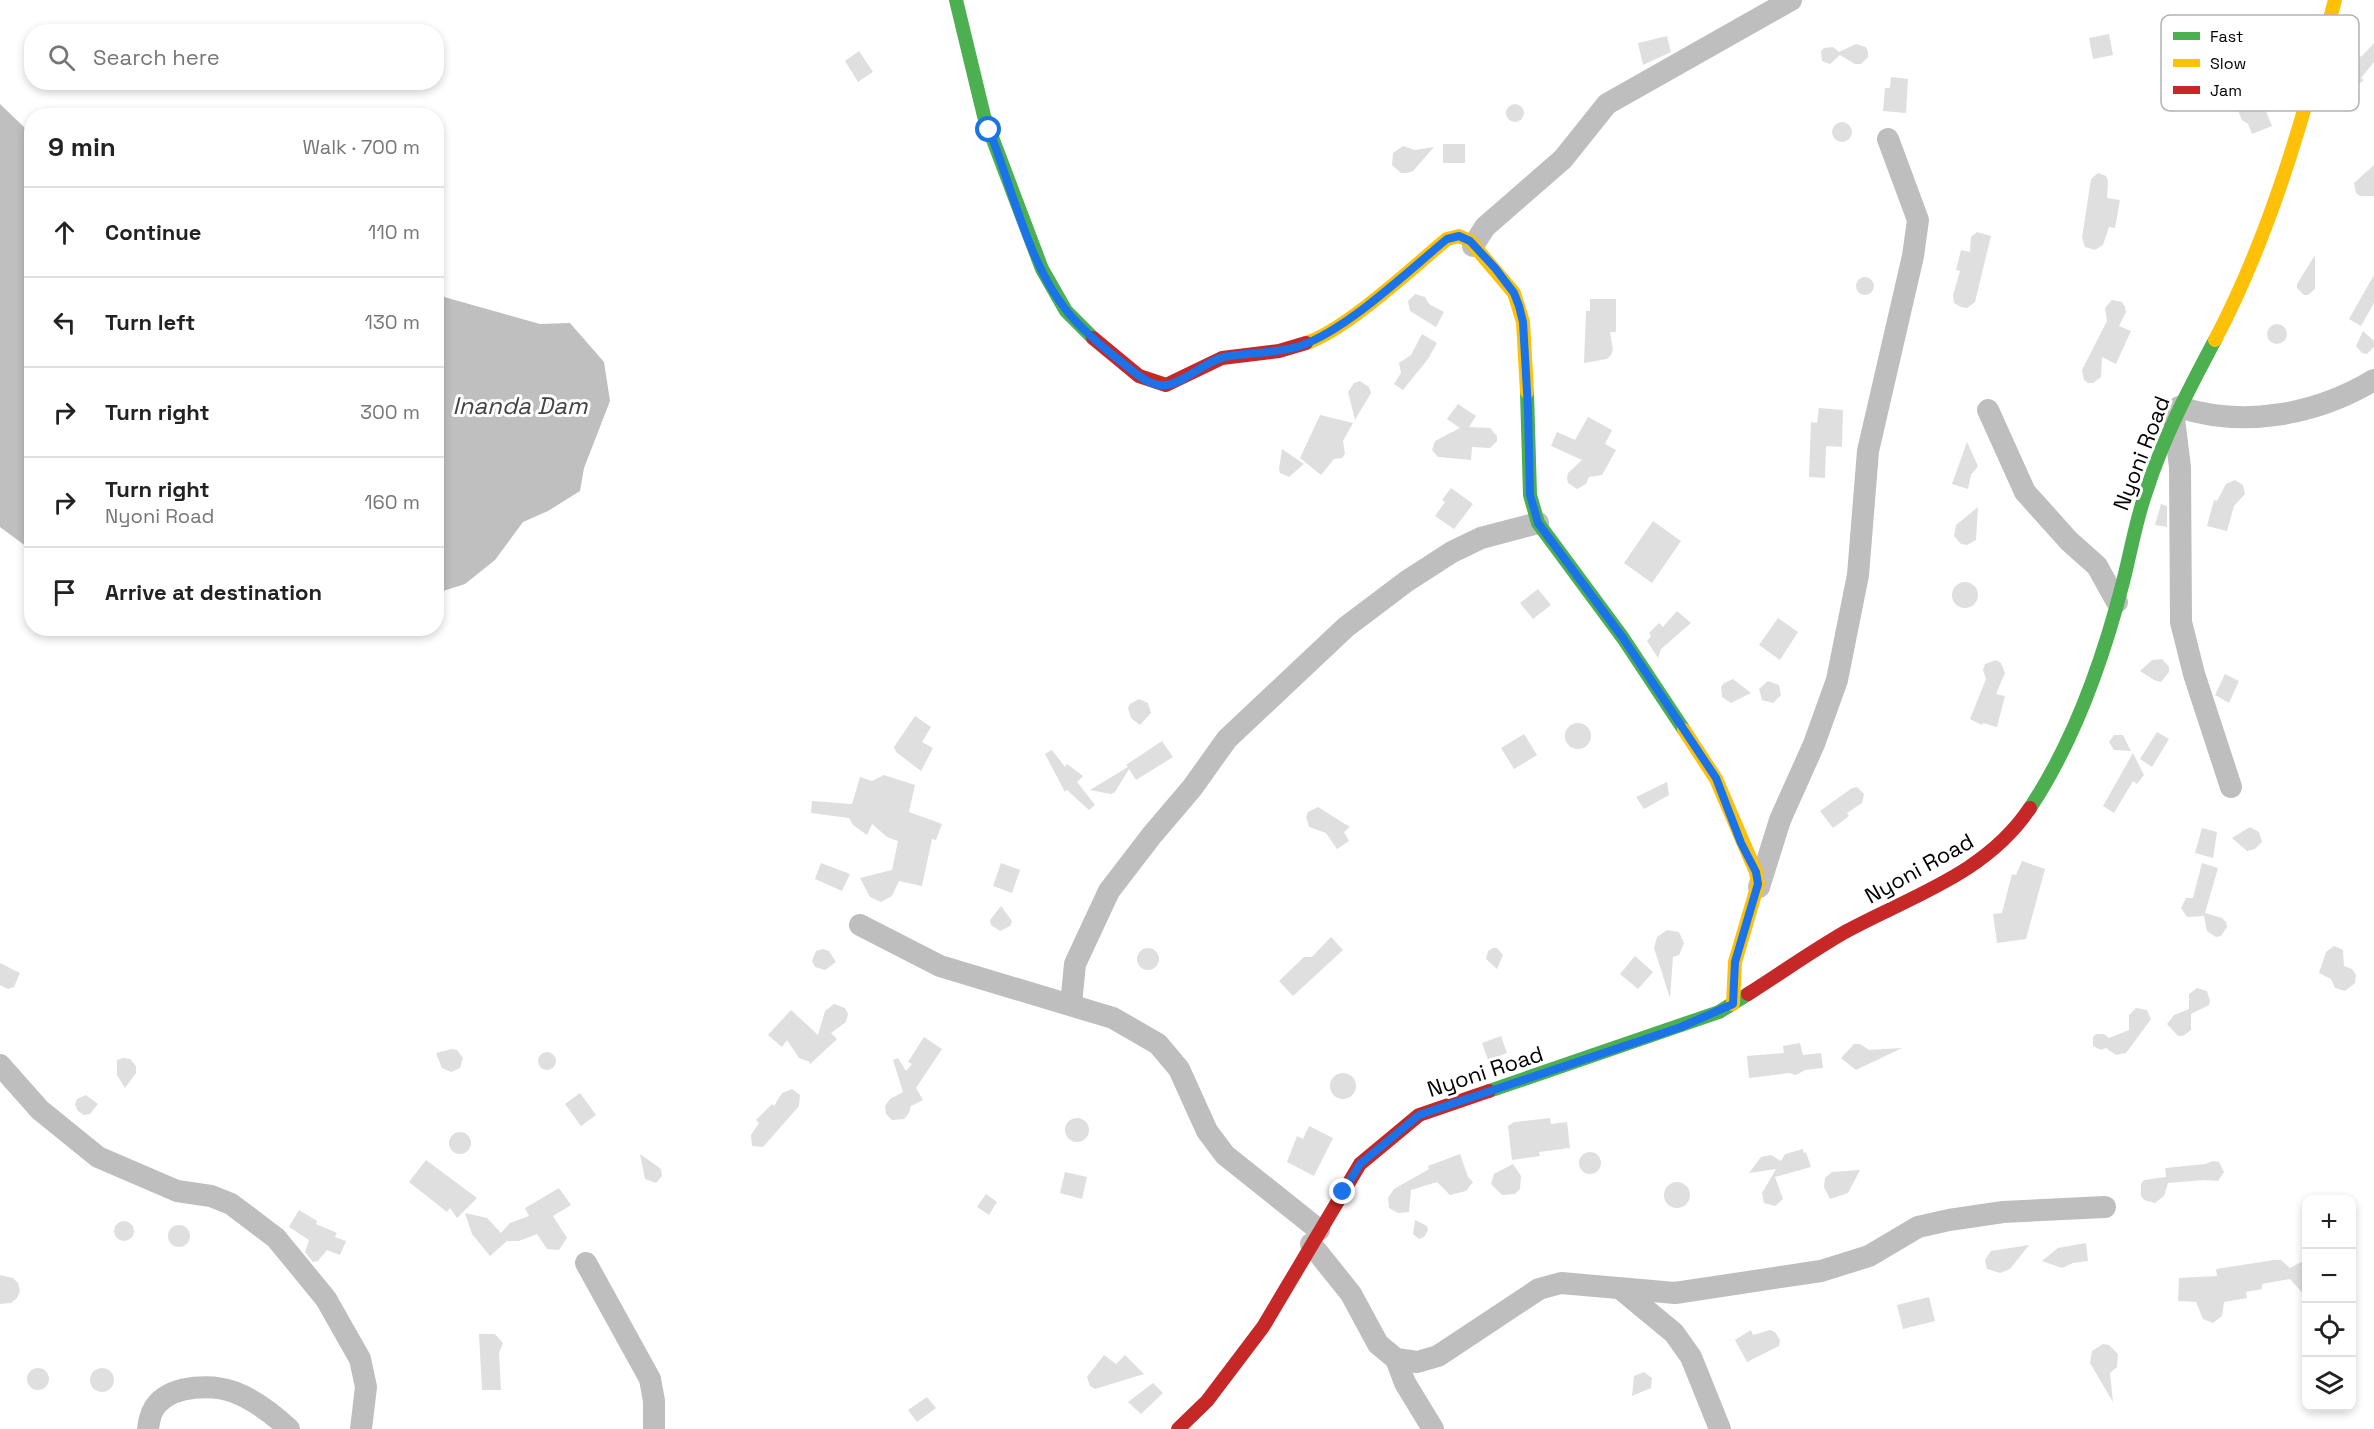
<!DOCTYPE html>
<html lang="en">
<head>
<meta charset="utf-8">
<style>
	body { margin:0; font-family:"Space Grotesk",sans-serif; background:#f6f6f6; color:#222 }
	.controls { position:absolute; right:18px; bottom:18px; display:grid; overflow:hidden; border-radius:12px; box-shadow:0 3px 9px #0003 }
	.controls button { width:54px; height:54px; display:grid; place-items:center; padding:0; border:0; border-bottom:2px solid #e0e0e0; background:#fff; color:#222; font:30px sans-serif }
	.stop { position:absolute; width:18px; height:18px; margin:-14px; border:4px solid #1a73e8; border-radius:50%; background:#fff }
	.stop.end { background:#1a73e8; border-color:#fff; box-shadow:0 2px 6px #0008 }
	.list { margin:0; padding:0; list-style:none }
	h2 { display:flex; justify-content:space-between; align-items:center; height:78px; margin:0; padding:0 24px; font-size:26px }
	h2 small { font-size:20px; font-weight:400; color:#767676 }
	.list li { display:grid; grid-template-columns:39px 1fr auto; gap:18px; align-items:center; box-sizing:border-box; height:90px; padding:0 24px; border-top:2px solid #e0e0e0 }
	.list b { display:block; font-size:22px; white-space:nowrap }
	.list p { margin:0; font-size:20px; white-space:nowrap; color:#767676 }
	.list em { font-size:20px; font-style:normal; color:#767676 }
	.icon { flex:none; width:33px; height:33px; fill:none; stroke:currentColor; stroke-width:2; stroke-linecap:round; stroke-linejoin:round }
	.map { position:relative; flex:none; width:2374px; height:1429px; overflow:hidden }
	.search { position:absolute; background:#fff; box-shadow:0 3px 9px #0003; left:24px; top:24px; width:420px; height:66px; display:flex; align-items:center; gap:15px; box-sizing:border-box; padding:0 21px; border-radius:24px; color:#767676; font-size:22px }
	.panel { position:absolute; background:#fff; box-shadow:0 3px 9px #0003; left:24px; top:108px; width:420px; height:528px; border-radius:24px }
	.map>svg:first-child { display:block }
	.water { fill:#bfbfbf }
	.building { fill:#dfdfdf }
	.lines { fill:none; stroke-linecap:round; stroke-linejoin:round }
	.street { stroke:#bebebe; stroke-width:22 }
	.fast { stroke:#4caf50; stroke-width:14 }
	.slow { stroke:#ffc107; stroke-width:14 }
	.jam { stroke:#c62828; stroke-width:14 }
	.route { stroke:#1a73e8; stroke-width:8 }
	.labels { text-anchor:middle; stroke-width:6; stroke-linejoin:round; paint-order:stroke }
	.street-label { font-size:22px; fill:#000; stroke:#fff }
	.water-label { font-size:24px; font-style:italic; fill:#444; stroke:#fff }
	.key { fill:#fff; stroke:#b2b2b2; stroke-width:1.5 }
	.key-label { font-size:16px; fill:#000 }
</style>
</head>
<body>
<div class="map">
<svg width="2374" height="1429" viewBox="0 0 2374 1429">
	<rect width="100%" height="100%" fill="#fff"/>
	<g class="water">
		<path d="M0,104l25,24 6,13v409l-31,-23z"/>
		<path d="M437,295l103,29 30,-1 34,39 6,39 -26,67 -4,23 -32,20 -25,11 -28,38 -30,24 -28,9z"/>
	</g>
	<g class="building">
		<path d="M2109,34l4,21 -20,4 -4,-21z"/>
		<path d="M1667,36l4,16 -28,13 -5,-22z"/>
		<path d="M2374,43v19l-13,16 3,2 -29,23 -8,-9 1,-3 23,-23 4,-10 7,-2z"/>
		<path d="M1856,44l10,3 2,5v5l-7,7h-6l-15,-9 -10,9 -8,-3 -1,-10 3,-3 9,-1 6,5z"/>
		<path d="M859,51l14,21 -15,10 -13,-21z"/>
		<path d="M1891,77l17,2 -2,34 -23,-2 2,-23h5z"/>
		<path d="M2255,85l17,41 -20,8 -4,-10 -6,-4 -11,-25z"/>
		<circle cx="1515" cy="113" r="9"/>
		<circle cx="1842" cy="132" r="10"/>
		<rect x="1443" y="144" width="22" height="19"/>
		<path d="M1403,146l12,4 19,-3 -21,24 -6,2h-6l-9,-8 1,-12z"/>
		<path d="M2374,165v31h-14l-4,-3 -2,-10z"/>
		<path d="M2098,173l8,3 2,5 -1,17 13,2 -5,28 -6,-1 -6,18 -8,5 -10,-3 -3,-9 9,-59z"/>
		<path d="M1977,232l14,4 -16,66 -8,6 -6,-1 -7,-4 -1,-8 7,-24 -4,-1 5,-20 9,2 1,-15z"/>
		<path d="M2315,255v34l-7,6h-4l-7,-7v-4z"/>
		<path d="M2374,275v28l-13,23 -12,-7z"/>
		<circle cx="1865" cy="286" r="9"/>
		<path d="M1415,294l10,3 4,7 15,8 -8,15 -26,-16 -2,-10z"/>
		<path d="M1590,299h26v33h-6l3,18 -2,5 -4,4 -23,4 2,-52h4z"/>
		<path d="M2112,300l10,2 3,5 1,5 -7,14 12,5 -15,33 -14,-7 -1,20 -8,6h-5l-4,-3 -2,-10 25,-49 -2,-13z"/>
		<circle cx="2277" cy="334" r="10"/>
		<path d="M2363,331l11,10v6l-7,7 -5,-1 -6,-7z"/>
		<path d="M1422,334l15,9 -9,16 -25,31 -9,-6 7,-11 -2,-10 12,-8z"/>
		<path d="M1360,381l9,6 2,6 -16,27 -7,-28 6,-9z"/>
		<path d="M1458,404l18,12 -7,11 21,1 7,8v5l-7,7 -18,-1 -1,13 -33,-3 -6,-7 3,-9 25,-13 -13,-9z"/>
		<path d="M1819,408l24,2 -1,37 -16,-1 -1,32 -16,-1 2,-55 6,1z"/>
		<path d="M1320,415l33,8 -10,18 2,13 -3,4 -8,1 -13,16 -21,-17z"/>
		<path d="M1588,417l24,13 -7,14 11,6 -14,25 -13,2 -3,7 -9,5 -9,-6 -1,-5 1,-5 14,-13 -31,-14 6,-14 18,8z"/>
		<path d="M1967,442l11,24 -7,9 -3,14 -16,-5z"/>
		<path d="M1282,449l22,15 -15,13 -9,-4 -1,-4z"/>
		<path d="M2235,480l8,5 2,9 -11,12 -7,25 -20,-5 7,-26 3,1 9,-17z"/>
		<path d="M1451,488l22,16 -19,25 -19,-13 10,-14 -3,-2z"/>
		<path d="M2161,504l6,2v21l-12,-2z"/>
		<path d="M1978,507l-2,33 -9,5 -6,-1 -7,-8 2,-11z"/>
		<path d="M1653,521l28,20 -29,42 -28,-20z"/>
		<circle cx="1965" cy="595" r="13"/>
		<path d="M1538,589l13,16 -18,14 -13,-16z"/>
		<path d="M1677,611l14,12 -30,26 -3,9 -11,-17 4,-5 -2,-3 10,-10 4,4z"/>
		<path d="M1778,618l20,14 -18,28 -21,-15z"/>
		<path d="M2162,659l7,8v5l-8,10 -7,-2 -14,-9 12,-11z"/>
		<path d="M1996,660l5,3 4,10 -9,21 9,2 -8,31 -14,-4 -1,2 -12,-6 16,-40 -3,-9 2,-6z"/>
		<path d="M2225,674l14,7 -10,22 -14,-8z"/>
		<path d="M1733,679l18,14 -20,10 -9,-6 -1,-10 3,-4z"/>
		<path d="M1768,681l11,4 2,10 -8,8 -11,-3 -3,-11z"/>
		<path d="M1139,699l9,4 3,10 -11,12 -9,-7 -3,-10 2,-4z"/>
		<path d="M915,716l16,11 -9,15 11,6 -12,23 -25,-19 -2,-5z"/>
		<circle cx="1578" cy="736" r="13"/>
		<path d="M2157,732l12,7 -17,28 -12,-8z"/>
		<path d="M1524,734l13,21 -23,14 -13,-21z"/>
		<path d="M2114,735h9l8,16 -17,-1 -5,-8z"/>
		<path d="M1162,741l11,16 -37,23 -7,-11 -14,23 -4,2 -21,-4 38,-23 -2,-2z"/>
		<path d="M1052,750l13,17 2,-3 16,12 -6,6 18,23 -6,5 -22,-20 -2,2 -20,-38z"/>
		<path d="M2133,753l11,22 -7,9 -4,-3 -19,32 -11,-7z"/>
		<path d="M884,775l31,10 -6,27 33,12 -6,16 -4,-1 -10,47 -23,-5 -7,15 -11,6 -11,-5 -10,-19 32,-8 6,-29 -11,-4 -15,-13 -5,11 -14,-10 -4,-7 -38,-5 1,-12 40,3 8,-27 12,4z"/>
		<path d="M1667,782l2,13 -25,14 -8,-12z"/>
		<path d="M1857,787l7,7 -2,9 -15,10 2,3 -16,12 -13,-17 32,-23z"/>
		<path d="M1318,807l32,20 -6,5 5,9 -12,8 -11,-16 -17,-6 -3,-10 2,-5z"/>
		<path d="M2250,827l9,5 3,10 -7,7 -8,2 -15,-13z"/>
		<path d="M2202,828l15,4 -4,26 -18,-5z"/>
		<path d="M2022,861l23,8 -19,70 -29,4 -4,-29 9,-1 10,-39 4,1z"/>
		<path d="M821,863l29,11 -8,17 -27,-12z"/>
		<path d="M1001,863l19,7 -8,23 -19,-7z"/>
		<path d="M2202,863l16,5 -13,45 17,5 4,4 1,5 -6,9 -5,1 -9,-6 -3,-15 -17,1 -6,-9 5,-10h7z"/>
		<path d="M1001,906l11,15 -2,5 -10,5 -9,-6 -1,-5z"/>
		<path d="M1667,930l12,2 5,11 -5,12 -6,2 -3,41 -16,-50 3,-11z"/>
		<path d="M1331,937l12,13 -50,46 -14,-15 25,-24h8z"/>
		<path d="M2334,946l9,4 1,16 8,3 4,6 -1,8 -10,8 -10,-3 -4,-9 -12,-6 7,-21z"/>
		<path d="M1493,948h4l6,7 -6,14 -11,-10 2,-8z"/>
		<circle cx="1148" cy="959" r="11"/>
		<path d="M823,949l6,2 7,11 -11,8 -10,-3 -3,-6 4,-10z"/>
		<path d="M1635,956l18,16 -15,17 -18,-15z"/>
		<path d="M0,963l20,10 -6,14 -6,2 -8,-4z"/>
		<path d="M2197,988l10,3 3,10 -1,4 -18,9v16l-8,6h-5l-11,-12 7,-9 15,-6v-15z"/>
		<path d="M834,1004l11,4 3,6 -2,8 -15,11 6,6 -28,26 1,-3 -11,-4 -12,-18 -5,7 -14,-12 23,-25 27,25 7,-24z"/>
		<path d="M2136,1008l11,2 4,9 -25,34 -10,2 -10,-7 -5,2 -8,-4v-9l3,-3h8l5,4 20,-8v-15z"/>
		<path d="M1501,1036l6,17 -19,7 -6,-17z"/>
		<path d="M924,1037l18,12 -26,39 7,12 -12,6 -2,7 -5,6 -12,1 -6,-6 -1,-8 5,-7 13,-7 -10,-32 5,-2 8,13 6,-7 -4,-2z"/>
		<path d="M1800,1043l3,12 18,-2 2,15 -18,2 -9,5 -7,-2 -40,5 -2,-22 37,-3 -1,-7z"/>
		<path d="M1854,1044h6l9,6 33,-2 -46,22 -15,-12z"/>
		<path d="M452,1049l5,1 6,8 -3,10 -9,4 -9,-4 -6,-15z"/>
		<circle cx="547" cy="1061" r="9"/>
		<path d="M123,1058l7,1 6,7v7l-11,15 -8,-13v-15z"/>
		<circle cx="1343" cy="1086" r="13"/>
		<path d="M792,1089l8,6 -1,11 -36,41 -11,-1 -1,-11 8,-12 -3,-3 16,-16 2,2 8,-13z"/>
		<path d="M580,1093l16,22 -15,11 -16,-22z"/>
		<path d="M86,1095l12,9 -8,10 -6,1 -6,-4 -3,-6 2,-6z"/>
		<path d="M1550,1118l1,6 16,-2 3,26 -31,4 1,4 -28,4 -4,-34 6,-4z"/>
		<circle cx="1077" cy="1130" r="12"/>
		<path d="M1309,1126l24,12 -19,38 -27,-14 10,-26 6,3z"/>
		<circle cx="460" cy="1143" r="11"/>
		<path d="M1803,1149l1,4 2,-1 5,15 -36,10 8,22 -8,7 -11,-3 -2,-10 14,-24 -27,4 12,-16 10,-2 10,6 4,-7z"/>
		<circle cx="1590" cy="1163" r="11"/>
		<path d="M640,1154l21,15 1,7 -6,7 -11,-4z"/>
		<path d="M1460,1154l8,23 5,5 -7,9 -16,4 -13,-13 -26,8 -2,22 -11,1 -9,-5 -1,-10 6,-9 35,-20 -1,-3z"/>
		<path d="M426,1160l51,38 -20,20 -7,-10 -3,4 -38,-30z"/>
		<path d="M2213,1161l6,1 5,10 -6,9 -14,-1 -36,3 -4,13 -9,7 -11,-3 -3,-4v-12l3,-4 22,-3 -1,-9 40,-4z"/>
		<path d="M1513,1164l8,12 -1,13 -5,5 -13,1 -11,-11 3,-10z"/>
		<path d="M1860,1170l-12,23 -18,6 -6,-12 1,-9 7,-6z"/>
		<path d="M1065,1172l22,5 -5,22 -22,-6z"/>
		<circle cx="1677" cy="1195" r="13"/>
		<path d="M559,1188l12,17 -18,11 14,22 -8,12 -12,-1 -10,-15 -18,7h-12l-17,15 -18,-22 -7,-21 22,5 14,15 9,-10 19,-7 -4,-8z"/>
		<path d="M986,1194l11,8 -8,13 -12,-8z"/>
		<path d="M299,1210l18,11 -1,3 21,9 -2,4 11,4 -6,14 -13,-5 -9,11 -5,1 -8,-10 4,-12 -20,-13z"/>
		<path d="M1415,1220l12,6 1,4 -4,7 -5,2 -6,-5z"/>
		<circle cx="124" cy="1231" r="10"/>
		<circle cx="179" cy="1236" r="11"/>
		<path d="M2086,1243l2,18 -15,2 -11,5 -20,-7 16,-13z"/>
		<path d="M2029,1245l-19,24 -10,4 -13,-4 -2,-9 6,-9z"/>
		<path d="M2307,1259v39l-17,-19 -28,5v5l-16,3 1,6 -23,4 -2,14 -9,7 -10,-4 -7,-17 -18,-1 1,-23 38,-2 -1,-7 58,-9h7l9,8z"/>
		<path d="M0,1275l13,3 5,5 2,8 -3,7 -6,5 -11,1z"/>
		<path d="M1929,1297l6,24 -32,8 -6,-24z"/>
		<path d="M1751,1330l2,5 17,-5 5,2 5,8 -1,6 -32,16 -12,-22z"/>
		<path d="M479,1334h16l8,9 -4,10 2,37h-19z"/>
		<path d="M2103,1344l6,1 9,9 -1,13 -7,6 3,29 -23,-39 2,-12z"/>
		<path d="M1104,1355l12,9 9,-9 19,19 -49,15 -5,-3 -3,-9z"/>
		<circle cx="38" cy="1379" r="11"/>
		<circle cx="102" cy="1380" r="12"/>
		<path d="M1644,1372l8,6 -1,10 -19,8 2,-20z"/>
		<path d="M1153,1383l10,10 -22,21 -13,-12z"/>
		<path d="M927,1397l9,11 -19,14 -9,-12z"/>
	</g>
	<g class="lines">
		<g class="street">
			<path d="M1473,246l12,-19 78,-68 44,-55 184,-104"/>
			<path d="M2179,407c64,21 137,8 195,-27"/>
			<path d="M1988,410l37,82 44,49 28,25 20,36"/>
			<path d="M2174,419l6,48 1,155 13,52 37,113"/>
			<path d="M1759,887l21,-67 34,-76 23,-64 21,-105 10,-124 45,-195 5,-36 -30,-81"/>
			<path d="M860,925l80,41 173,52 45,26 21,25 28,62 18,24 94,75"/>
			<path d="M1071,1004l4,-40 34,-73 43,-56 40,-47 35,-49 119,-112 61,-46 45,-29 29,-14 57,-15"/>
			<path d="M0,1065l40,45 58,47 79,34 34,5 20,8 45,34 50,61 34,60 6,28 -5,42"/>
			<path d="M1311,1244l40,50 27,50 18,15 21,3 21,-6 101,-67 22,-6 114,10 146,-22 48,-15 49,-29 31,-7 54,-8 102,-5"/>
			<path d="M586,1263l64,116 4,22v28"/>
			<path d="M1622,1290l52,43 17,24 29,72"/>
			<path d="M1396,1359l9,24 28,46"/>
			<path d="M148,1429c1,-9 3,-19 10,-26 17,-18 55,-19 76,-11 21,8 39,22 55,37"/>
		</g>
		<g class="fast">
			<path d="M956,0l28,116 58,153 24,42 27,27"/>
			<path d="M1527,392l3,103 8,28 85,115 61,92"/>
			<path d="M2030,808c45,-68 73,-148 93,-226 8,-31 13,-63 24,-93 17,-53 42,-100 68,-149"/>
			<path d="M1489,1091l230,-79 29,-18"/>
		</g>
		<g class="slow">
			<path d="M2215,340c56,-106 89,-225 120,-340"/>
			<path d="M1306,343c40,-13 106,-75 141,-104l12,-3 11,5 44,52 9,29 4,70"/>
			<path d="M1684,730l32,49 40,93 2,12 -23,78 -2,42"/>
		</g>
		<g class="jam">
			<path d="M1093,338l46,38 27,9 56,-27 57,-7 27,-8"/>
			<path d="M1748,994c33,-21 64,-43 97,-62 66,-36 141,-58 185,-124"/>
			<path d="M1178,1429l29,-28 56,-74 97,-163 59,-49 70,-24"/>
		</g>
	</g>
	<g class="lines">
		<path class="route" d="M989,130c23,57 39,132 77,180 15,19 34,35 53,50 13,10 29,27 47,25 18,-2 38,-23 58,-28 25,-5 51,-3 76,-11 48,-17 107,-74 147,-107l12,-3 11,5 25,27 19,25 5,13 4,16 5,87 2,86 8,28 85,115 93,140 25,65 15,29 2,12 -23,78 -2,42 -52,23 -262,88 -59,49 -17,28"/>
	</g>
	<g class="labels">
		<g class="street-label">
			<text transform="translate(2141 453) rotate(-69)" y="8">Nyoni Road</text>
			<text transform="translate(1919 868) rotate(-29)" y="8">Nyoni Road</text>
			<text transform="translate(1485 1071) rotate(-18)" y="8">Nyoni Road</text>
		</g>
		<g class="water-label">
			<text x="520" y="414">Inanda Dam</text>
		</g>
	</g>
	<rect x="2161" y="15" width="198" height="96" rx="9" class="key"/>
	<rect x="2173" y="32" width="27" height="8" fill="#4caf50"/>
	<rect x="2173" y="59" width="27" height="8" fill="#ffc107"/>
	<rect x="2173" y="86" width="27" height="8" fill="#c62828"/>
	<g class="key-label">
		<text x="2210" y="42">Fast</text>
		<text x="2210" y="69">Slow</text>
		<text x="2210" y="96">Jam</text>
	</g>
</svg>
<div class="controls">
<button>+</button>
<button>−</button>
<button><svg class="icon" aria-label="locate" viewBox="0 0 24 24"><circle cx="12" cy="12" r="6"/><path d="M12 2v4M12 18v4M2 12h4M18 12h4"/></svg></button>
<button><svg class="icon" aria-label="layers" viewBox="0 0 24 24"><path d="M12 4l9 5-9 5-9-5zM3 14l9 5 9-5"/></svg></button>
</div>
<div class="stop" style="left:989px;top:130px"></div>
<div class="stop end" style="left:1343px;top:1192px"></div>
<div class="search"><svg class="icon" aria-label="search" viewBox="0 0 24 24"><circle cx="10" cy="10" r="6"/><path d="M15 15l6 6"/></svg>Search here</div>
<section class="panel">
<h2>9 min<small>Walk · 700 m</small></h2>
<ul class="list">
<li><svg class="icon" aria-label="ahead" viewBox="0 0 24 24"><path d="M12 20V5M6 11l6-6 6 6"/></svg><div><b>Continue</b></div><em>110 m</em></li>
<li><svg class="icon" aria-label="left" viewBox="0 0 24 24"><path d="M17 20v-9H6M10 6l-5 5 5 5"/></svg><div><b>Turn left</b></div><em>130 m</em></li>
<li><svg class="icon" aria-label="right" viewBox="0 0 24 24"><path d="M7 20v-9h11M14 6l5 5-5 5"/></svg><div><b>Turn right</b></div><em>300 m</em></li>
<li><svg class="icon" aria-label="right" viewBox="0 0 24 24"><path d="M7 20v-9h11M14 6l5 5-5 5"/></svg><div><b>Turn right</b><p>Nyoni Road</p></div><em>160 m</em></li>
<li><svg class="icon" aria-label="arrive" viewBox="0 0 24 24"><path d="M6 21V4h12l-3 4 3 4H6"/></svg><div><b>Arrive at destination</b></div></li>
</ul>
</section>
</div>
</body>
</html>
